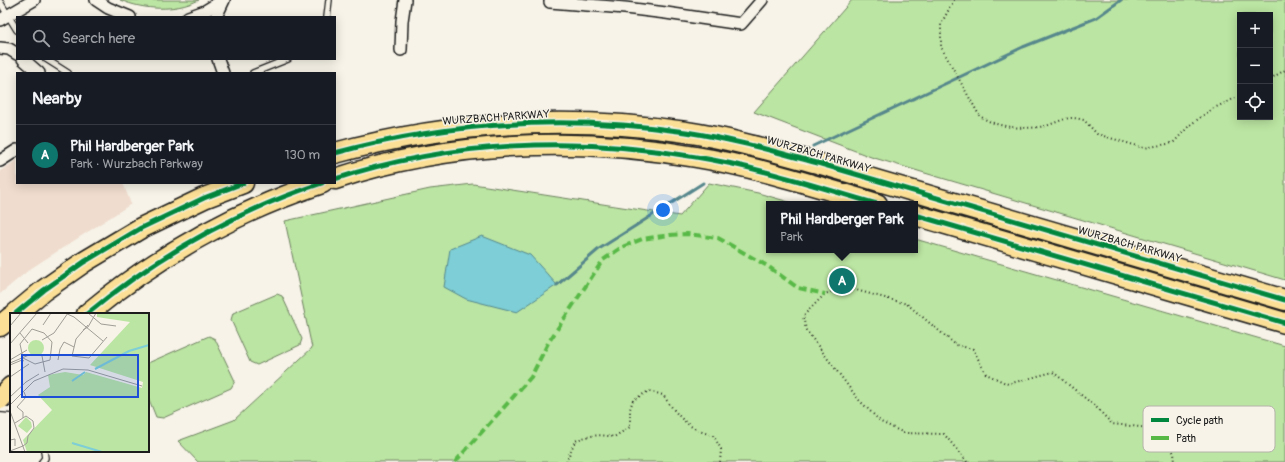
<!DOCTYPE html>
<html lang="en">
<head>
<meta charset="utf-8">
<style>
	body { margin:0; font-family:Pangolin,sans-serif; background:#242831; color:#f1f3f6 }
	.controls { position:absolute; right:12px; top:12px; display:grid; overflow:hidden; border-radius:0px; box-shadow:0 2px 10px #0003 }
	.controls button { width:36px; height:36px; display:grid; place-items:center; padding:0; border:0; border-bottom:1px solid #363941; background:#171b24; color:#f1f3f6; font:20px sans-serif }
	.you { position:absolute; left:663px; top:210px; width:14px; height:14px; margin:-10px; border:3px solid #fff; border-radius:50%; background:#1a73e8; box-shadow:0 0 0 6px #1a73e833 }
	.badge { display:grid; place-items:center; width:26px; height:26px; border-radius:50%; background:#0f766e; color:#fff; font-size:13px; font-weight:700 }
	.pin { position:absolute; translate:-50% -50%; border:2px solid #fff; box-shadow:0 1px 4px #0006 }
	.popup { position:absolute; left:766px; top:201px; width:152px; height:52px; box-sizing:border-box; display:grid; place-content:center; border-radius:0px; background:#171b24; filter:drop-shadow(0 1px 3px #0005); font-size:13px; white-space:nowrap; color:#9ea1a6 }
	.popup b { font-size:15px; color:#f1f3f6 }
	.popup::after { content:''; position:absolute; left:50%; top:100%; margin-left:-8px; border:8px solid transparent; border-top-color:#171b24 }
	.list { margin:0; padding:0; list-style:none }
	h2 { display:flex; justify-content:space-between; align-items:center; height:52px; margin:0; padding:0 16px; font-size:17px }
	h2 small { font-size:13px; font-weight:400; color:#9ea1a6 }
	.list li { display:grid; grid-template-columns:26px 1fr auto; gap:12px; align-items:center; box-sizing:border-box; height:60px; padding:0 16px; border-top:1px solid #363941 }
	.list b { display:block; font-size:15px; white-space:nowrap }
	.list p { margin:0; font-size:13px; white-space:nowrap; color:#9ea1a6 }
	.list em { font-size:13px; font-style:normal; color:#9ea1a6 }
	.icon { flex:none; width:22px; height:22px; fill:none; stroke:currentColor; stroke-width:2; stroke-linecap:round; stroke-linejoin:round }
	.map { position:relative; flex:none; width:1285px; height:462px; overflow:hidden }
	.search { position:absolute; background:#171b24; box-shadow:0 2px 10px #0003; left:16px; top:16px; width:320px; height:44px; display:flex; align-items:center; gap:10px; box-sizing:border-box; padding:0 14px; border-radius:0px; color:#9ea1a6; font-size:15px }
	.panel { position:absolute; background:#171b24; box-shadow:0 2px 10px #0003; left:16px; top:72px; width:320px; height:112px; border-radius:0px }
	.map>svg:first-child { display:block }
	.built { fill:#efdcce }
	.green { fill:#bbe5a2; stroke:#6c805f; fill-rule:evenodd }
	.water { fill:#7dced6; stroke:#56878c }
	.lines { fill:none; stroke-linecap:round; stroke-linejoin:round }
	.stream { stroke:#56878c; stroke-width:3 }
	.service-casing { stroke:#1c1c1c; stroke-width:8 }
	.minor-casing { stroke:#1c1c1c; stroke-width:14 }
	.motorway-casing { stroke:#1c1c1c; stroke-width:23 }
	.path { stroke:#1c1c1c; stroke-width:2; stroke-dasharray:1 3; stroke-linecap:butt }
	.service { stroke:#f7f3e8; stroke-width:5.5 }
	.minor { stroke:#f7f3e8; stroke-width:11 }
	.motorway { stroke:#fbdf96; stroke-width:20 }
	.quiet { stroke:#58b947; stroke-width:4; stroke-dasharray:8 4; stroke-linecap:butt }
	.cycleway-casing { stroke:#f7f3e8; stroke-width:8 }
	.cycleway { stroke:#00873e; stroke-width:5 }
	.labels { text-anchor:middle; stroke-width:3; stroke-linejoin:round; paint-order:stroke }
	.street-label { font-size:11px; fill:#1c1c1c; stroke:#f7f3e8 }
	.inset-river { fill:none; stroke:#7dced6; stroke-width:2 }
	.inset-road { fill:none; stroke:#9f9d96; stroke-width:1 }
	.view { fill:#1d4ed8; fill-opacity:0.15; stroke:#1d4ed8; stroke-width:2 }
	.inset-edge { fill:none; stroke:#1c1c1c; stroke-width:2 }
	.key { fill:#f7f3e8; stroke:#b5b2ab; stroke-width:1 }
	.key-label { font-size:11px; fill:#1c1c1c }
</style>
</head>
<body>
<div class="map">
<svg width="1285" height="462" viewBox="0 0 1285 462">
	<rect width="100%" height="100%" fill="#f7f3e8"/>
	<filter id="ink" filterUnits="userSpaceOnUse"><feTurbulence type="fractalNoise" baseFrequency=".025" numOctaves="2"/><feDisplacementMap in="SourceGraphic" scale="8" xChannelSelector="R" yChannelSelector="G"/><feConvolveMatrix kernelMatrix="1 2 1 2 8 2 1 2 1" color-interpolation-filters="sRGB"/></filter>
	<g filter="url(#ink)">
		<path class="built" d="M17,160v23h106l8,21 -101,65 -30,25v-123z"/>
		<g class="green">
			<path d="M120,0h79c-24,12 -55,10 -79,0z"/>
			<path d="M852,0h433v280l-414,-123 -117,-45zM1240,15h30v102h-30z"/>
			<path d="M709,183l49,10 38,11h-27v46h146v-11l370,107v116h-1087l-20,-21 56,-21 78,-72 -27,-127 145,-32 43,-5 207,32z"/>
			<path d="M277,294l5,2 20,43 -2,6 -43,20 -7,-3 -19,-42 2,-7z"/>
			<path d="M209,336l6,3 20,42 -4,7 -68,30 -7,-1 -8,-20v-34z"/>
		</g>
		<path class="water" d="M482,236l48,19 27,30 -40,27 -51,-13 -22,-12 6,-38z"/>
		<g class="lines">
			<g class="stream">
				<path d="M813,146l210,-99 73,-29 25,-18"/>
				<path d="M557,285l42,-36 104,-66"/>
			</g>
			<defs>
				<g id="service">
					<path d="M0,2l17,28"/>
					<path d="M327,17l2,-17"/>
					<path d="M46,59l22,14"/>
					<path d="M253,73l35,-14"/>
					<path d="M0,409l11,1"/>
					<path d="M42,462l3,-4 -1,-7"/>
				</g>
				<g id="minor">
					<path d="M96,0l12,8 22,9"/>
					<path d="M551,0l-1,2 75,6 41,5 75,11 21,-24"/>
					<path d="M188,17l17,-6 18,-11"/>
					<path d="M216,17l8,-17"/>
					<path d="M0,20l34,-20"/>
					<path d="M0,48l9,1 8,5"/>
					<path d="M401,50l1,-29 3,-21"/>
					<path d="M23,59l16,14"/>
					<path d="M218,59l5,14"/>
					<path d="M0,161l17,-11"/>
				</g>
				<g id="motorway">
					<path d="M335,153c114,-31 233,-38 351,-21 46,7 90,20 135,32l464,136"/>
					<path d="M335,179c114,-38 243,-43 361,-22 62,10 122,30 181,47"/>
					<path d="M915,215l370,108"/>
					<path d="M15,314l29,-24 40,-28 57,-34 63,-30 39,-15"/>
					<path d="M87,314c69,-57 150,-103 235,-131"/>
					<path d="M0,326l11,-9"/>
					<path d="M0,399l11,-12"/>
				</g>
			</defs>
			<use href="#service" class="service-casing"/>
			<use href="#minor" class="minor-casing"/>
			<use href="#motorway" class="motorway-casing"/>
			<g class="path">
				<path d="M954,0l-13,24v23l38,68c15,13 47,15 66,11 9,-2 18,-8 27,-8 4,0 8,1 12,2l13,14 47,14 29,-5 17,-18 22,-16 28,-13"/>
				<path d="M1270,79l15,-9"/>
				<path d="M566,462l9,-21c12,-6 26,-7 39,-4l16,-10v-18l3,-9 16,-9 14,4c14,20 25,35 50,40l8,14 -1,13"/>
				<path d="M967,462l-23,-28 -40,-1 -23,-11 -23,-23 -52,-69 -3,-14 22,-22 20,-7 62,17 49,41 17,4 13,25 22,10 45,-12 43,35 16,17 47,5 15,24 1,9"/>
			</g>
			<use href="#service" class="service"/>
			<use href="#minor" class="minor"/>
			<use href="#motorway" class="motorway"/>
			<path class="quiet" d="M455,462l76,-85 17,-34 55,-83 19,-13 20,-8 28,-4 17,-1 31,4 51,29 29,21 27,6"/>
			<defs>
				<g id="cycleway">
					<path d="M335,153c114,-31 233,-38 351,-21 46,7 90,20 135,32l464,136"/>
					<path d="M335,179c114,-38 243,-43 361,-22 62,10 122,30 181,47"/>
					<path d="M915,215l370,108"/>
					<path d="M15,314l29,-24 40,-28 57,-34 63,-30 39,-15"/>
					<path d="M87,314c69,-57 150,-103 235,-131"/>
				</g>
			</defs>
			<use href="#cycleway" class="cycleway-casing"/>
			<use href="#cycleway" class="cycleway"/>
		</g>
	</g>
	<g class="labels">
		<g class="street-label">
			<text transform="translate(496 117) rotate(-4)" y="4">WURZBACH PARKWAY</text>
			<text transform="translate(819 154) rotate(16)" y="4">WURZBACH PARKWAY</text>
			<text transform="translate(1130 244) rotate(16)" y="4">WURZBACH PARKWAY</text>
		</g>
	</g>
	<g transform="translate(10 313)">
		<rect width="139" height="139" fill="#f7f3e8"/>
		<path d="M87,0h52v139h-122l-4,-12 29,-30 -14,-15 12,-8 -2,-12 17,-3 18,3 3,-3 56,16 1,-6 -53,-17 40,-43 -33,-5zM18 35a8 8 0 1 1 16 0a8 8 0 1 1-16 0ZM16,104l5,5 1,5 -5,6 -9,-7z" fill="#bbe5a2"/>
		<path class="inset-river" d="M85,56l34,-18 20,-6M62,68l13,-9M62,130l30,9"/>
		<path class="inset-road" d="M55,0l9,4 29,24M78,0l13,11 15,2M33,12l8,-12M78,12l-12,14 -4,17 17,2 18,-21M0,13l11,-13M22,16l12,4 8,9 -2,18 -15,4 -12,-6 -3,-14zM73,17l5,-3 8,-14M10,20l8,10M32,27l12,-7 14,-20M0,31l27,-31M32,43l3,16M0,47l17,-10M48,47l2,-11 4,-7 10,5M0,50l19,-8M0,52l12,-5 2,1M0,64l19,-13M0,84l16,-15 13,-8M0,92l24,-24 29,-12 25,1 54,16M0,98l15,41M13,105v-6l-6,-5 9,-10 -2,-5M5,110l11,-7 7,5 1,7 -6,8 -1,7 -4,3M0,127l5,-1v7M0,138l13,-5"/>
		<path class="view" d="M12,42h116v42h-116z"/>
		<rect width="139" height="139" class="inset-edge"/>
	</g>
	<rect x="1143" y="406" width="132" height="46" rx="6" class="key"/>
	<rect x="1151" y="418" width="18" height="4" fill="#00873e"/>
	<rect x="1151" y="436" width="18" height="4" fill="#58b947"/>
	<g class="key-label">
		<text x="1176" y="424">Cycle path</text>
		<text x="1176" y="442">Path</text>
	</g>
</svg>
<div class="controls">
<button>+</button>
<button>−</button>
<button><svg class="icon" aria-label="locate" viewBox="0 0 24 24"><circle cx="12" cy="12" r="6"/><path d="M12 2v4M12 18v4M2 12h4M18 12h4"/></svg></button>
</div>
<div class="you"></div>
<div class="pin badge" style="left:842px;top:281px">A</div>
<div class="popup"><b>Phil Hardberger Park</b>Park</div>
<div class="search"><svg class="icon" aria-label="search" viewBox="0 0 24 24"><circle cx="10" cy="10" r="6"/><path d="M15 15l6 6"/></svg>Search here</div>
<section class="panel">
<h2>Nearby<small></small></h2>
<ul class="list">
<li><span class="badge">A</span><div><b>Phil Hardberger Park</b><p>Park · Wurzbach Parkway</p></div><em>130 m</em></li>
</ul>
</section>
</div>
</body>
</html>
